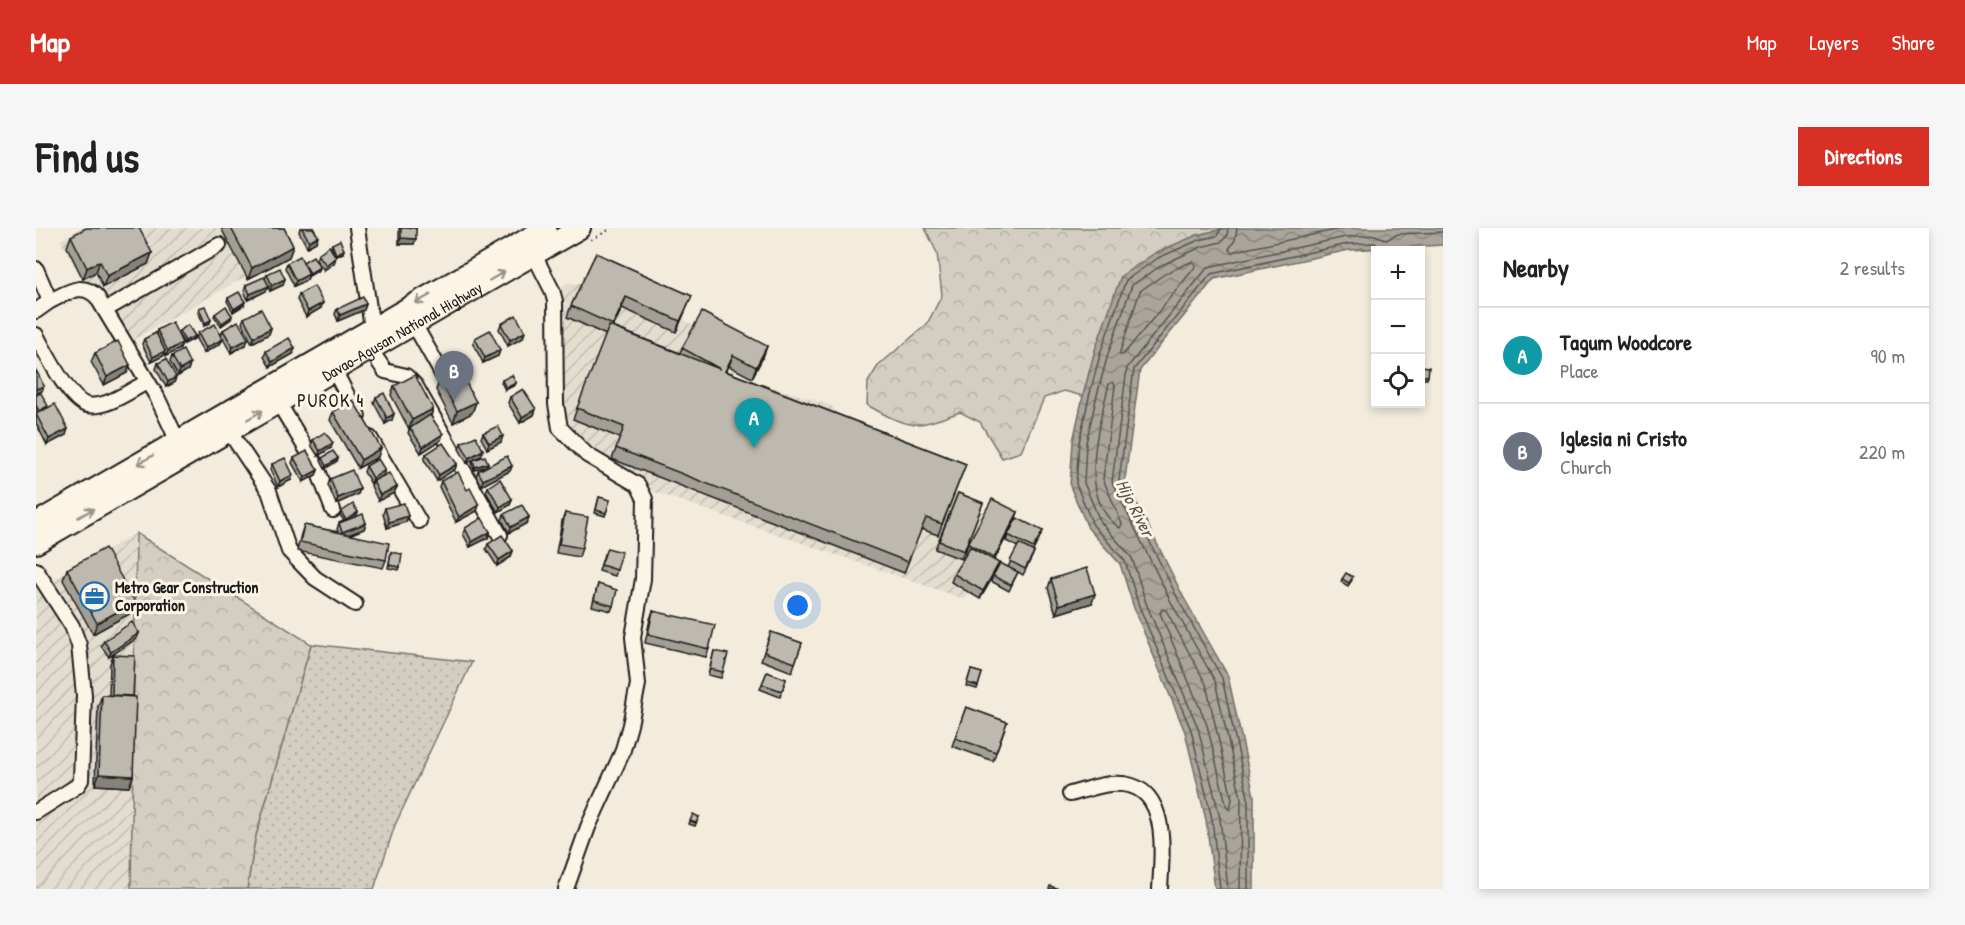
<!DOCTYPE html>
<html lang="en">
<head>
<meta charset="utf-8">
<style>
	body { margin:0; font-family:"Patrick Hand",sans-serif; background:#f6f6f6; color:#222 }
	.controls { position:absolute; right:18px; top:18px; display:grid; overflow:hidden; border-radius:0px; box-shadow:0 3px 9px #0003 }
	.controls button { width:54px; height:54px; display:grid; place-items:center; padding:0; border:0; border-bottom:2px solid #e0e0e0; background:#fff; color:#222; font:30px sans-serif }
	.you { position:absolute; left:762px; top:378px; width:21px; height:21px; margin:-15px; border:4px solid #fff; border-radius:50%; background:#1a73e8; box-shadow:0 0 0 9px #1a73e833 }
	.badge { display:grid; place-items:center; width:39px; height:39px; border-radius:50%; background:#d93025; color:#fff; font-size:20px; font-weight:700 }
	.pin { position:absolute; translate:-50% -50px; filter:drop-shadow(0 2px 3px #0008) }
	.pin::after { content:''; position:absolute; top:32px; width:21px; height:18px; background:inherit; clip-path:polygon(0 0,100% 0,50% 100%) }
	.list { margin:0; padding:0; list-style:none }
	h2 { display:flex; justify-content:space-between; align-items:center; height:78px; margin:0; padding:0 24px; font-size:26px }
	h2 small { font-size:20px; font-weight:400; color:#767676 }
	.list li { display:grid; grid-template-columns:39px 1fr auto; gap:18px; align-items:center; box-sizing:border-box; height:96px; padding:0 24px; border-top:2px solid #e0e0e0 }
	.list b { display:block; font-size:22px; white-space:nowrap }
	.list p { margin:0; font-size:20px; white-space:nowrap; color:#767676 }
	.list em { font-size:20px; font-style:normal; color:#767676 }
	.icon { flex:none; width:33px; height:33px; fill:none; stroke:currentColor; stroke-width:2; stroke-linecap:round; stroke-linejoin:round }
	.map { position:relative; flex:none; width:1407px; height:661px; overflow:hidden; border-radius:0px }
	header { display:flex; align-items:center; gap:36px; box-sizing:border-box; height:84px; padding:0 30px; background:#d93025; color:#fff }
	header strong { font-size:28px }
	nav { display:flex; gap:33px; margin-inline-start:auto; font-size:21px }
	.intro { display:flex; align-items:center; justify-content:space-between; box-sizing:border-box; height:144px; padding:0 36px }
	h1 { margin:0; font-size:42px }
	.button { padding:15px 27px; border-radius:0px; background:#d93025; color:#fff; font-size:21px; font-weight:700 }
	main { display:flex; gap:36px; padding:0 36px }
	aside { flex:1; background:#fff; border-radius:0px; box-shadow:0 3px 9px #0003 }
	.map>svg:first-child { display:block }
	.industrial { fill:url(#industrial-furrows) }
	.grass { fill:url(#grass-dots); stroke:#78756e; stroke-width:1.5 }
	.forest { fill:url(#forest-crowns); stroke:#78756e; stroke-width:1.5 }
	.water { fill:url(#water-waves); stroke:#716e68; stroke-width:1.5 }
	.lines { fill:none; stroke-linecap:round; stroke-linejoin:round }
	.shore { stroke:#55534f; stroke-width:1.5 }
	.minor-casing { stroke:#1c1c1c; stroke-width:18 }
	.highway-casing { stroke:#1c1c1c; stroke-width:24 }
	.path { stroke:#1c1c1c; stroke-width:2; stroke-dasharray:1.5 4.5; stroke-linecap:butt }
	.minor { stroke:#fcf5e5; stroke-width:14 }
	.highway { stroke:#fcf5e5; stroke-width:20 }
	.wall { fill:#a39f96; stroke:#1c1c1c; stroke-width:1.5 }
	.shaded-wall { fill:#85827a; stroke:#1c1c1c; stroke-width:1.5 }
	.building { fill:#beb9ae; stroke:#1c1c1c; stroke-width:1.5 }
	.oneway { stroke:#97938b }
	.labels { text-anchor:middle; stroke-width:6; stroke-linejoin:round; paint-order:stroke }
	.street-label { font-size:16px; fill:#1c1c1c; stroke:#fcf5e5 }
	.poi-label { font-size:16px; font-weight:bold; fill:#1c1c1c; stroke:#fcf5e5; text-anchor:start }
	.neighbourhood-label { font-size:18px; letter-spacing:1.5px; fill:#1c1c1c; stroke:#fcf5e5 }
	.water-label { font-size:18px; font-style:italic; fill:#55534f; stroke:#fcf5e5 }
</style>
</head>
<body>
<header>
<strong>Map</strong>
<nav><a>Map</a><a>Layers</a><a>Share</a></nav>
</header>
<div class="intro"><h1>Find us</h1><a class="button">Directions</a></div>
<main>
<div class="map">
<svg width="1407" height="661" viewBox="0 0 1407 661">
	<defs>
		<pattern id="industrial-furrows" width="10" height="10" patternUnits="userSpaceOnUse" patternTransform="scale(1.5)"><rect width="10" height="10" fill="#e3ddcf"/><path d="M-1 1l2-2M0 10L10 0M9 11l2-2" fill="none" stroke="#c2bdb1"/></pattern>
		<pattern id="grass-dots" width="8" height="8" patternUnits="userSpaceOnUse" patternTransform="scale(1.5)"><rect width="8" height="8" fill="#d3cec1"/><path d="M2 2h.1M6 6h.1" fill="none" stroke="#b5b0a5" stroke-width="1.8" stroke-linecap="round"/></pattern>
		<pattern id="forest-crowns" width="20" height="18" patternUnits="userSpaceOnUse" patternTransform="scale(1.5)"><rect width="20" height="18" fill="#d3cec1"/><path d="M2 6a3 3 0 1 1 6 0M12 15a3 3 0 1 1 6 0" fill="none" stroke="#b5b0a5"/></pattern>
		<pattern id="water-waves" width="16" height="10" patternUnits="userSpaceOnUse" patternTransform="scale(1.5)"><rect width="16" height="10" fill="#aaa59b"/><path d="M0 5q4-4 8 0t8 0" fill="none" stroke="#8a867e"/></pattern>
	</defs>
	<rect width="100%" height="100%" fill="#f3ecdd"/>
	<filter id="ink" filterUnits="userSpaceOnUse"><feTurbulence type="fractalNoise" baseFrequency=".0167" numOctaves="2"/><feDisplacementMap in="SourceGraphic" scale="12" xChannelSelector="R" yChannelSelector="G"/><feConvolveMatrix kernelMatrix="1 2 1 2 8 2 1 2 1" color-interpolation-filters="sRGB"/></filter>
	<g filter="url(#ink)">
		<g class="industrial">
			<path d="M45,0h190l15,26 -166,93 -60,-107z"/>
			<path d="M531,55l25,1 78,25 67,49 -3,17 96,30 26,27 148,94 -40,73 -315,-109 -88,-65 -3,-132z"/>
			<path d="M100,305l-5,356h-95v-299z"/>
		</g>
		<path class="grass" d="M275,416l161,18 -77,163 -21,64h-127l8,-50z"/>
		<g class="forest">
			<path d="M889,0h303l-31,7 -102,115 -12,46 -19,-5 -20,7 -23,54 -19,6 -22,-36 -20,-10c-48,17 -48,18 -93,-7l1,-23 10,-16 49,-42 15,-29 -5,-42z"/>
			<path d="M100,305l175,111 -56,195 -8,50h-116z"/>
		</g>
		<path class="water" d="M1192,0h215v17l-94,5 -135,29 -74,91 -15,109 59,119 44,78 26,120v93h-39l-9,-69 -21,-88 -51,-124 -14,-44 -32,-36 -18,-42 3,-45 10,-45 12,-46 26,-74 34,-23 42,-18z"/>
		<g class="lines">
			<g class="shore">
				<path d="M1201,0l-2,12 -6,9 2,3 114,-24"/>
				<path d="M1157,33l3,5 -73,89h-4l21,-64 26,-18z"/>
				<path d="M1077,154l2,4 -12,93 19,45 -2,4c-44,-29 -21,-103 -11,-144z"/>
				<path d="M1126,381l4,1 40,74 26,115 -2,11 -3,-2 -20,-83 -47,-112z"/>
				<path d="M1184,661l-8,-70 -21,-89 -52,-124 -14,-45 -32,-36 -17,-41 3,-42 10,-45 12,-46 25,-71 32,-22 41,-18 18,-4 4,-8"/>
				<path d="M1192,661l-8,-71 -22,-90 -52,-125 -14,-45 -32,-37 -16,-38 2,-40 10,-44 12,-45 24,-69 30,-20 39,-18 20,-5 6,-6 1,-8"/>
				<path d="M1204,661l1,-91 -26,-117 -43,-77 -60,-122 15,-114 81,-101 138,-30 29,-2 11,5 12,-6 45,-2"/>
				<path d="M1212,661v-92l-26,-119 -43,-77 -60,-121 15,-111 77,-95 137,-30 27,-1 7,7"/>
			</g>
			<defs>
				<g id="minor">
					<path d="M321,0l15,100"/>
					<path d="M494,19l22,43 3,11 1,103 4,24 27,27 51,30 7,14 -2,80 -10,58 5,47 -8,41 -8,28 -34,74 -22,62"/>
					<path d="M0,41l14,32c17,-8 32,-20 47,-4l60,100 24,51"/>
					<path d="M69,82l114,-65"/>
					<path d="M0,83l14,-10"/>
					<path d="M378,96l31,55"/>
					<path d="M0,107c9,16 33,66 51,70 19,4 44,-15 60,-23"/>
					<path d="M334,121l15,22 21,5 9,9 85,150"/>
					<path d="M298,142l24,46"/>
					<path d="M242,174l38,63 17,45"/>
					<path d="M193,203l40,60 20,60 26,27 40,26"/>
					<path d="M334,210l49,83"/>
					<path d="M0,342l36,56 7,19 5,50 -3,85 -4,6 -41,26"/>
					<path d="M1034,566c13,-3 27,-9 41,-10 60,-5 51,66 49,105"/>
				</g>
				<g id="highway">
					<path d="M0,295l510,-295"/>
					<path id="s1" d="M0,315l544,-315"/>
				</g>
			</defs>
			<use href="#minor" class="minor-casing"/>
			<use href="#highway" class="highway-casing"/>
			<path class="path" d="M555,12l21,-12"/>
			<use href="#minor" class="minor"/>
			<use href="#highway" class="highway"/>
		</g>
		<g class="wall">
			<path d="M185,0h63l9,18 -4,11 -41,22z"/>
			<path d="M264,0h13l5,8 -2,6 -9,5 -8,-15z"/>
			<path d="M363,0h17l-2,16h-15z"/>
			<path d="M35,8l81,17 -4,11 -45,23 -7,-15 -13,7 -16,-32z"/>
			<path d="M296,16l11,9 -7,3 -2,7 -10,7 -8,-10 2,-6 16,-1 -3,-7z"/>
			<path d="M560,25l96,43 -16,36 -54,-24 -9,19 67,26 2,-5 85,-2 -4,11 -11,21 -23,-12 -3,5 240,93 -28,71 -17,-6 -17,44 -292,-114 8,-21 -47,-19 33,-84 -39,-18 4,-11z"/>
			<path d="M267,34l17,5 -1,3 -11,6 -1,4 -13,6 -9,-18 2,-5z"/>
			<path d="M231,46l16,11 -13,6 -2,-4 -2,4 -18,9 -4,-9 2,-6 19,-6z"/>
			<path d="M263,66l22,14 -15,9 -9,-17z"/>
			<path d="M192,70l16,7 -11,7 -6,-11z"/>
			<path d="M330,76l-2,6 -26,11 -3,-7 2,-5z"/>
			<path d="M163,80l11,15 -6,3 -6,-15z"/>
			<path d="M179,86l16,5 -10,7 -7,-10z"/>
			<path d="M208,90l27,10 -2,6 -17,9 -10,-20z"/>
			<path d="M465,96l22,14 -15,8 -9,-17z"/>
			<path d="M121,102l25,13 -2,6 -14,7 -2,-3 -1,3 -12,6 -9,-18 2,-5 12,-6z"/>
			<path d="M187,102l23,15 -15,8 -10,-18z"/>
			<path d="M143,103l16,5 -1,3 -10,5 -6,-10z"/>
			<path d="M162,105l25,6 -3,5 -16,9 -8,-14z"/>
			<path d="M439,110l25,12 -2,6 -15,7 -10,-20z"/>
			<path d="M230,123l27,3 -23,13 -6,-10z"/>
			<path d="M59,125l32,20 -23,12 -13,-23z"/>
			<path d="M136,128l18,8 -2,6 -10,6 -8,-14z"/>
			<path d="M122,135l18,14 -2,6 -8,4 -10,-18z"/>
			<path d="M404,151l36,23 -4,11 -19,10 -17,-33z"/>
			<path d="M466,152l14,3 -1,2 -10,5 -4,-8z"/>
			<path d="M358,158l39,23 -2,7 10,24 -20,13 -13,-20 2,-5 -1,1 -18,-34z"/>
			<path d="M0,167l11,13 19,27 -19,10 -11,-22v-9l2,-1 -2,-3z"/>
			<path d="M340,169l16,23 -7,4 -11,-21z"/>
			<path d="M474,169l26,12 -2,6 -14,8 -12,-20z"/>
			<path d="M297,184l45,45 -20,11 -28,-48z"/>
			<path d="M447,205l18,9 -14,7 -6,-11z"/>
			<path d="M277,212l18,8 -13,8 -7,-11z"/>
			<path d="M425,215l20,13 -8,4 15,3 -1,3 -13,4 -2,-7 1,-3 -6,3 -8,-14z"/>
			<path d="M390,226l31,10 -2,5 -18,12 -13,-21z"/>
			<path d="M258,230l24,12 -2,5 -13,7 -11,-19z"/>
			<path d="M286,230l15,3 -12,8 -4,-8z"/>
			<path d="M236,236l19,16 -13,7 -8,-17z"/>
			<path d="M330,238l17,10 14,11 -3,6 -16,8 -7,-15 1,-3 -1,1 -7,-12z"/>
			<path d="M476,238l-2,5 -29,15 -5,-10 2,-5z"/>
			<path d="M294,251l30,10 -2,5 -22,10 -8,-19z"/>
			<path d="M405,253l26,9 12,15 -2,6 -21,11 -17,-35z"/>
			<path d="M452,259l24,12 -2,6 -12,7 -12,-20z"/>
			<path d="M922,265l25,10 -22,56 -26,-10z"/>
			<path d="M563,269l11,3 -5,16 -10,-3z"/>
			<path d="M349,280l23,8 -2,6 -19,6 -4,-14z"/>
			<path d="M305,284h17l-1,3 -4,3 13,5 -2,6 -15,6 37,25 -3,8 -86,-17 4,-17 3,-9 34,7 -1,-3 2,-6 5,-2 -4,-6z"/>
			<path d="M982,284l-3,8 -21,41 14,6 10,-20 -12,-6 2,-6 35,-4 -10,20 1,1 -2,5 -9,18 -5,-3 -9,19 -18,-10 1,-4 -12,22 -29,-17 3,-8 12,-21h-1l3,-9z"/>
			<path d="M529,285l17,35 -3,9 -23,-4 6,-32z"/>
			<path d="M468,286l25,3 -2,6 -18,10 -7,-13z"/>
			<path d="M429,300l25,4 -2,6 -18,9 -7,-13z"/>
			<path d="M452,316l23,13 -14,9 -11,-17z"/>
			<path d="M355,324l9,15 -1,3 -11,-2z"/>
			<path d="M568,326l13,16 -2,6 -16,-5z"/>
			<path d="M31,341l64,44 -38,21 -30,-54z"/>
			<path d="M1015,351l41,24 -36,11 -8,-26z"/>
			<path d="M1306,351l10,1 -4,6 -7,-4z"/>
			<path d="M562,356l15,22 -2,5 -19,-5z"/>
			<path d="M617,383l56,38 -3,8 -61,-14 5,-24z"/>
			<path d="M735,404l31,11 -10,29 -31,-12z"/>
			<path d="M103,405l-2,5 -28,19 -8,-11 3,-5z"/>
			<path d="M678,423l9,21 -2,6 -13,-3z"/>
			<path d="M77,427l20,42v79l-4,11 -34,-2 3,-79 4,-11 7,1 1,-32z"/>
			<path d="M935,442l11,3 -5,16 -11,-3z"/>
			<path d="M731,444l19,7 -6,18 -20,-8z"/>
			<path d="M930,479l41,15 -14,39 -41,-15z"/>
			<path d="M663,589l-4,9 -6,-2 1,-3z"/>
		</g>
		<g class="shaded-wall">
			<path d="M282,8l-2,6 -9,5 2,-6z"/>
			<path d="M365,10l15,1 -2,5h-15z"/>
			<path d="M257,18l-4,11 -41,22 4,-11z"/>
			<path d="M308,22l-1,3 -8,3 1,-2z"/>
			<path d="M116,25l-4,11 -45,23 4,-11z"/>
			<path d="M300,29l-2,6 -10,7 2,-5z"/>
			<path d="M64,33l-4,11 -13,7 4,-11z"/>
			<path d="M284,39l-1,3 -10,6 1,-3z"/>
			<path d="M273,46l-2,6 -13,6 2,-5z"/>
			<path d="M249,51l-2,6 -13,6 2,-6z"/>
			<path d="M233,58l-3,5 -18,9 2,-6z"/>
			<path d="M656,68l-5,11 -11,25 4,-11z"/>
			<path d="M590,69l-4,11 -13,28 4,-11z"/>
			<path d="M209,74l-1,3 -11,7 1,-3z"/>
			<path d="M287,75l-2,5 -15,9 2,-6z"/>
			<path d="M330,76l-2,6 -26,11 2,-6z"/>
			<path d="M196,88l-1,3 -10,7 1,-3z"/>
			<path d="M175,92l-1,3 -6,3 1,-3z"/>
			<path d="M235,100l-2,6 -17,9 2,-6z"/>
			<path d="M489,104l-2,6 -15,8 2,-6z"/>
			<path d="M159,108l-1,3 -10,5 1,-3z"/>
			<path d="M187,111l-3,5 -16,9 2,-5z"/>
			<path d="M212,111l-2,6 -15,8 2,-6z"/>
			<path d="M146,115l-2,6 -14,7 2,-5z"/>
			<path d="M731,118l-4,11 -11,21 4,-11z"/>
			<path d="M259,120l-2,6 -23,13 2,-5z"/>
			<path d="M464,122l-2,6 -15,7 2,-5z"/>
			<path d="M129,123l-2,5 -12,6 2,-5z"/>
			<path d="M697,127l-4,11 -8,16 4,-11z"/>
			<path d="M154,136l-2,6 -10,6 2,-6z"/>
			<path d="M94,137l-3,8 -23,12 3,-8z"/>
			<path d="M1384,148h8l-1,3h-7z"/>
			<path d="M140,149l-2,6 -8,4 2,-5z"/>
			<path d="M480,155l-1,2 -10,5 1,-2z"/>
			<path d="M8,158l-2,5 -6,3v-5z"/>
			<path d="M440,174l-4,11 -19,10 4,-12z"/>
			<path d="M397,181l-3,9 -21,11 3,-9z"/>
			<path d="M500,181l-2,6 -14,8 2,-6z"/>
			<path d="M358,186l-2,6 -7,4 2,-6z"/>
			<path d="M32,201l-2,6 -19,10 2,-6z"/>
			<path d="M407,206l-2,6 -20,13 2,-6z"/>
			<path d="M467,208l-2,6 -14,7 2,-6z"/>
			<path d="M297,215l-2,5 -13,8 2,-5z"/>
			<path d="M345,220l-3,9 -20,11 3,-8z"/>
			<path d="M447,222l-2,6 -14,7 2,-5z"/>
			<path d="M302,230l-1,3 -12,8 1,-3z"/>
			<path d="M452,235l-1,3 -13,4 1,-3z"/>
			<path d="M421,236l-2,5 -18,12 2,-6z"/>
			<path d="M476,238l-2,5 -29,15 2,-6z"/>
			<path d="M282,242l-2,5 -13,7 2,-5z"/>
			<path d="M349,242l-2,6 -10,5 -2,3 2,-6z"/>
			<path d="M257,247l-2,5 -13,7 2,-6z"/>
			<path d="M361,259l-3,6 -16,8 2,-6z"/>
			<path d="M324,261l-2,5 -22,10 2,-6z"/>
			<path d="M476,271l-2,6 -12,7 2,-5z"/>
			<path d="M443,277l-2,6 -21,11 3,-5z"/>
			<path d="M982,284l-3,8 -24,46 3,-8z"/>
			<path d="M372,288l-2,6 -19,6 2,-6z"/>
			<path d="M493,289l-2,6 -18,10 2,-6z"/>
			<path d="M330,295l-2,6 -24,9 2,-6z"/>
			<path d="M454,304l-2,6 -18,9 2,-5z"/>
			<path d="M477,323l-2,6 -14,9 2,-6z"/>
			<path d="M963,335l-3,9 -16,27 3,-8z"/>
			<path d="M1059,366l-3,9 -36,11 3,-9z"/>
			<path d="M99,374l-4,11 -38,21 4,-11z"/>
			<path d="M103,405l-2,5 -28,19 2,-5z"/>
			<path d="M63,546l34,2 -4,11 -34,-2z"/>
		</g>
		<g class="building">
			<path d="M50,0h53l13,25 -45,23 -7,-15 -13,7 -16,-32z"/>
			<path d="M195,0h53l9,18 -41,22z"/>
			<path d="M266,0h11l5,8 -9,5z"/>
			<path d="M365,0h15v11l-15,-1z"/>
			<path d="M304,12l4,10 -8,4 -4,-10z"/>
			<path d="M293,18l7,11 -10,8 -8,-11z"/>
			<path d="M560,25l96,43 -12,25 -54,-24 -13,28 -42,-19z"/>
			<path d="M264,28l9,18 -13,7 -9,-18z"/>
			<path d="M277,28l7,11 -10,6 -7,-11z"/>
			<path d="M244,40l5,11 -13,6 -5,-11z"/>
			<path d="M228,49l5,9 -19,8 -4,-9z"/>
			<path d="M278,58l9,17 -15,8 -9,-17z"/>
			<path d="M203,64l6,10 -11,7 -6,-11z"/>
			<path d="M327,69l3,7 -26,11 -3,-6z"/>
			<path d="M169,78l6,14 -6,3 -6,-15z"/>
			<path d="M190,78l6,10 -10,7 -7,-9z"/>
			<path d="M225,81l10,19 -17,9 -10,-19z"/>
			<path d="M666,84l65,34 -11,21 -23,-12 -8,16 241,93 -24,60 -16,-6 -18,44 -292,-114 8,-21 -47,-19 32,-82 111,43 -38,-21z"/>
			<path d="M480,87l9,17 -15,8 -9,-16z"/>
			<path d="M202,93l10,18 -15,8 -10,-17z"/>
			<path d="M136,94l10,21 -14,8 -11,-21z"/>
			<path d="M179,96l8,15 -17,9 -8,-15z"/>
			<path d="M152,97l7,11 -10,5 -6,-10z"/>
			<path d="M454,102l10,20 -15,8 -10,-20z"/>
			<path d="M120,105l9,18 -12,6 -9,-18z"/>
			<path d="M253,110l6,10 -23,14 -6,-11z"/>
			<path d="M82,113l12,24 -23,12 -12,-24z"/>
			<path d="M147,122l7,14 -10,6 -8,-14z"/>
			<path d="M130,131l10,18 -8,5 -10,-19z"/>
			<path d="M1384,138l9,1 -1,9h-8z"/>
			<path d="M423,141l17,33 -19,9 -17,-32z"/>
			<path d="M0,142l8,16 -8,3z"/>
			<path d="M379,147l18,34 -21,11 -18,-34z"/>
			<path d="M476,147l4,8 -10,5 -4,-8z"/>
			<path d="M487,161l13,20 -14,8 -12,-20z"/>
			<path d="M5,165l7,13 -9,5 -3,-6v-10z"/>
			<path d="M348,165l10,21 -7,4 -11,-21z"/>
			<path d="M317,172l28,48 -20,12 -28,-48z"/>
			<path d="M19,176l13,25 -19,10 -13,-25z"/>
			<path d="M394,187l13,19 -20,13 -13,-19z"/>
			<path d="M462,198l5,10 -14,7 -6,-10z"/>
			<path d="M289,204l8,11 -13,8 -7,-11z"/>
			<path d="M440,208l7,14 -14,8 -8,-15z"/>
			<path d="M407,215l14,21 -18,11 -13,-21z"/>
			<path d="M271,223l11,19 -13,7 -11,-19z"/>
			<path d="M297,223l5,7 -12,8 -4,-8z"/>
			<path d="M449,228l3,7 -13,4 -2,-7z"/>
			<path d="M471,228l5,10 -29,14 -5,-9z"/>
			<path d="M249,230l8,17 -13,6 -8,-17z"/>
			<path d="M342,231l7,11 -12,8 -7,-12z"/>
			<path d="M316,242l8,19 -22,9 -8,-19z"/>
			<path d="M422,244l9,18 3,-2 9,17 -20,12 -18,-36z"/>
			<path d="M353,245l8,14 -17,8 -7,-14z"/>
			<path d="M464,251l12,20 -12,8 -12,-20z"/>
			<path d="M922,265l25,10 -19,48 -25,-10z"/>
			<path d="M563,269l11,3 -4,13 -10,-3z"/>
			<path d="M956,271l26,13 -24,46 -26,-14z"/>
			<path d="M368,275l4,13 -19,6 -4,-14z"/>
			<path d="M317,276l5,8 -12,8 -5,-8z"/>
			<path d="M486,277l7,12 -18,10 -7,-13z"/>
			<path d="M529,285l23,4 -6,31 -23,-4z"/>
			<path d="M327,286l3,9 -24,9 -3,-9z"/>
			<path d="M446,290l8,14 -18,10 -7,-14z"/>
			<path d="M981,290l26,13 -10,17 -25,-13z"/>
			<path d="M268,297l85,18 -3,17 -86,-18z"/>
			<path d="M466,307l11,16 -14,9 -11,-16z"/>
			<path d="M983,316l15,8 -9,17 -15,-8z"/>
			<path d="M934,319l29,16 -16,28 -29,-17z"/>
			<path d="M69,320l30,54 -38,21 -30,-54z"/>
			<path d="M571,320l15,4 -5,18 -16,-5z"/>
			<path d="M355,324l11,2 -2,13 -11,-2z"/>
			<path d="M964,335l18,9 -7,13 -18,-9z"/>
			<path d="M1051,340l8,26 -36,11 -8,-26z"/>
			<path d="M1310,345l7,4 -4,6 -7,-4z"/>
			<path d="M562,356l19,6 -4,16 -19,-6z"/>
			<path d="M617,383l62,14 -6,24 -61,-15z"/>
			<path d="M96,394l7,11 -28,19 -7,-11z"/>
			<path d="M735,404l31,11 -7,20 -31,-11z"/>
			<path d="M678,423l14,3 -5,18 -13,-3z"/>
			<path d="M77,427l22,1 -2,40 -21,-1z"/>
			<path d="M935,442l11,3 -4,13 -11,-3z"/>
			<path d="M731,444l19,7 -4,12 -20,-7z"/>
			<path d="M66,467l34,2 -3,79 -34,-2z"/>
			<path d="M930,479l41,15 -11,30 -41,-14z"/>
			<path d="M657,586l6,3 -3,6 -6,-2z"/>
			<path d="M1014,658l9,3h-10z"/>
		</g>
		<defs><path id="oneway-shaft" d="M-6 0H5M1.5-3L5.5 0L1.5 3" fill="none" stroke-width="1.6" stroke-linecap="round" stroke-linejoin="round" transform="scale(1.5)"/></defs>
		<g class="oneway">
			<use href="#oneway-shaft" transform="translate(461 48) rotate(-30)"/>
			<use href="#oneway-shaft" transform="translate(387 71) rotate(150)"/>
			<use href="#oneway-shaft" transform="translate(219 187) rotate(-30)"/>
			<use href="#oneway-shaft" transform="translate(109 232) rotate(150)"/>
			<use href="#oneway-shaft" transform="translate(50 285) rotate(-30)"/>
		</g>
	</g>
	<defs>
		<symbol id="office-ring" viewBox="-11 -11 22 22"><circle r="9.5" fill="#fcf5e5" stroke="#1f6fb2" stroke-width="1.5"/><path d="M-6-3h4V-5.5h4V-3h4V5H-6ZM-1-4.5V-3h2v-1.5ZM-6 0V1H6V0Z" fill="#1f6fb2"/></symbol>
	</defs>
	<g fill-rule="evenodd">
		<use href="#office-ring" x="42" y="352" width="33" height="33"/>
	</g>
	<g class="labels">
		<g class="street-label">
			<text dy="6" stroke="none"><textPath href="#s1" startOffset="423">Davao-Agusan National Highway</textPath></text>
		</g>
		<g class="poi-label">
			<text x="79" y="365">Metro Gear Construction<tspan x="79" dy="18">Corporation</tspan></text>
		</g>
		<g class="neighbourhood-label">
			<text x="295" y="179">PUROK 4</text>
		</g>
		<g class="water-label">
			<text transform="translate(1099 280) rotate(63)" y="6">Hijo River</text>
		</g>
	</g>
</svg>
<div class="controls">
<button>+</button>
<button>−</button>
<button><svg class="icon" aria-label="locate" viewBox="0 0 24 24"><circle cx="12" cy="12" r="6"/><path d="M12 2v4M12 18v4M2 12h4M18 12h4"/></svg></button>
</div>
<div class="you"></div>
<div class="pin badge" style="left:718px;top:220px;background:#0f9aa8">A</div>
<div class="pin badge" style="left:418px;top:173px;background:#6b7280">B</div>
</div>
<aside>
<h2>Nearby<small>2 results</small></h2>
<ul class="list">
<li><span class="badge" style="background:#0f9aa8">A</span><div><b>Tagum Woodcore</b><p>Place</p></div><em>90 m</em></li>
<li><span class="badge" style="background:#6b7280">B</span><div><b>Iglesia ni Cristo</b><p>Church</p></div><em>220 m</em></li>
</ul>
</aside>
</main>
</body>
</html>
